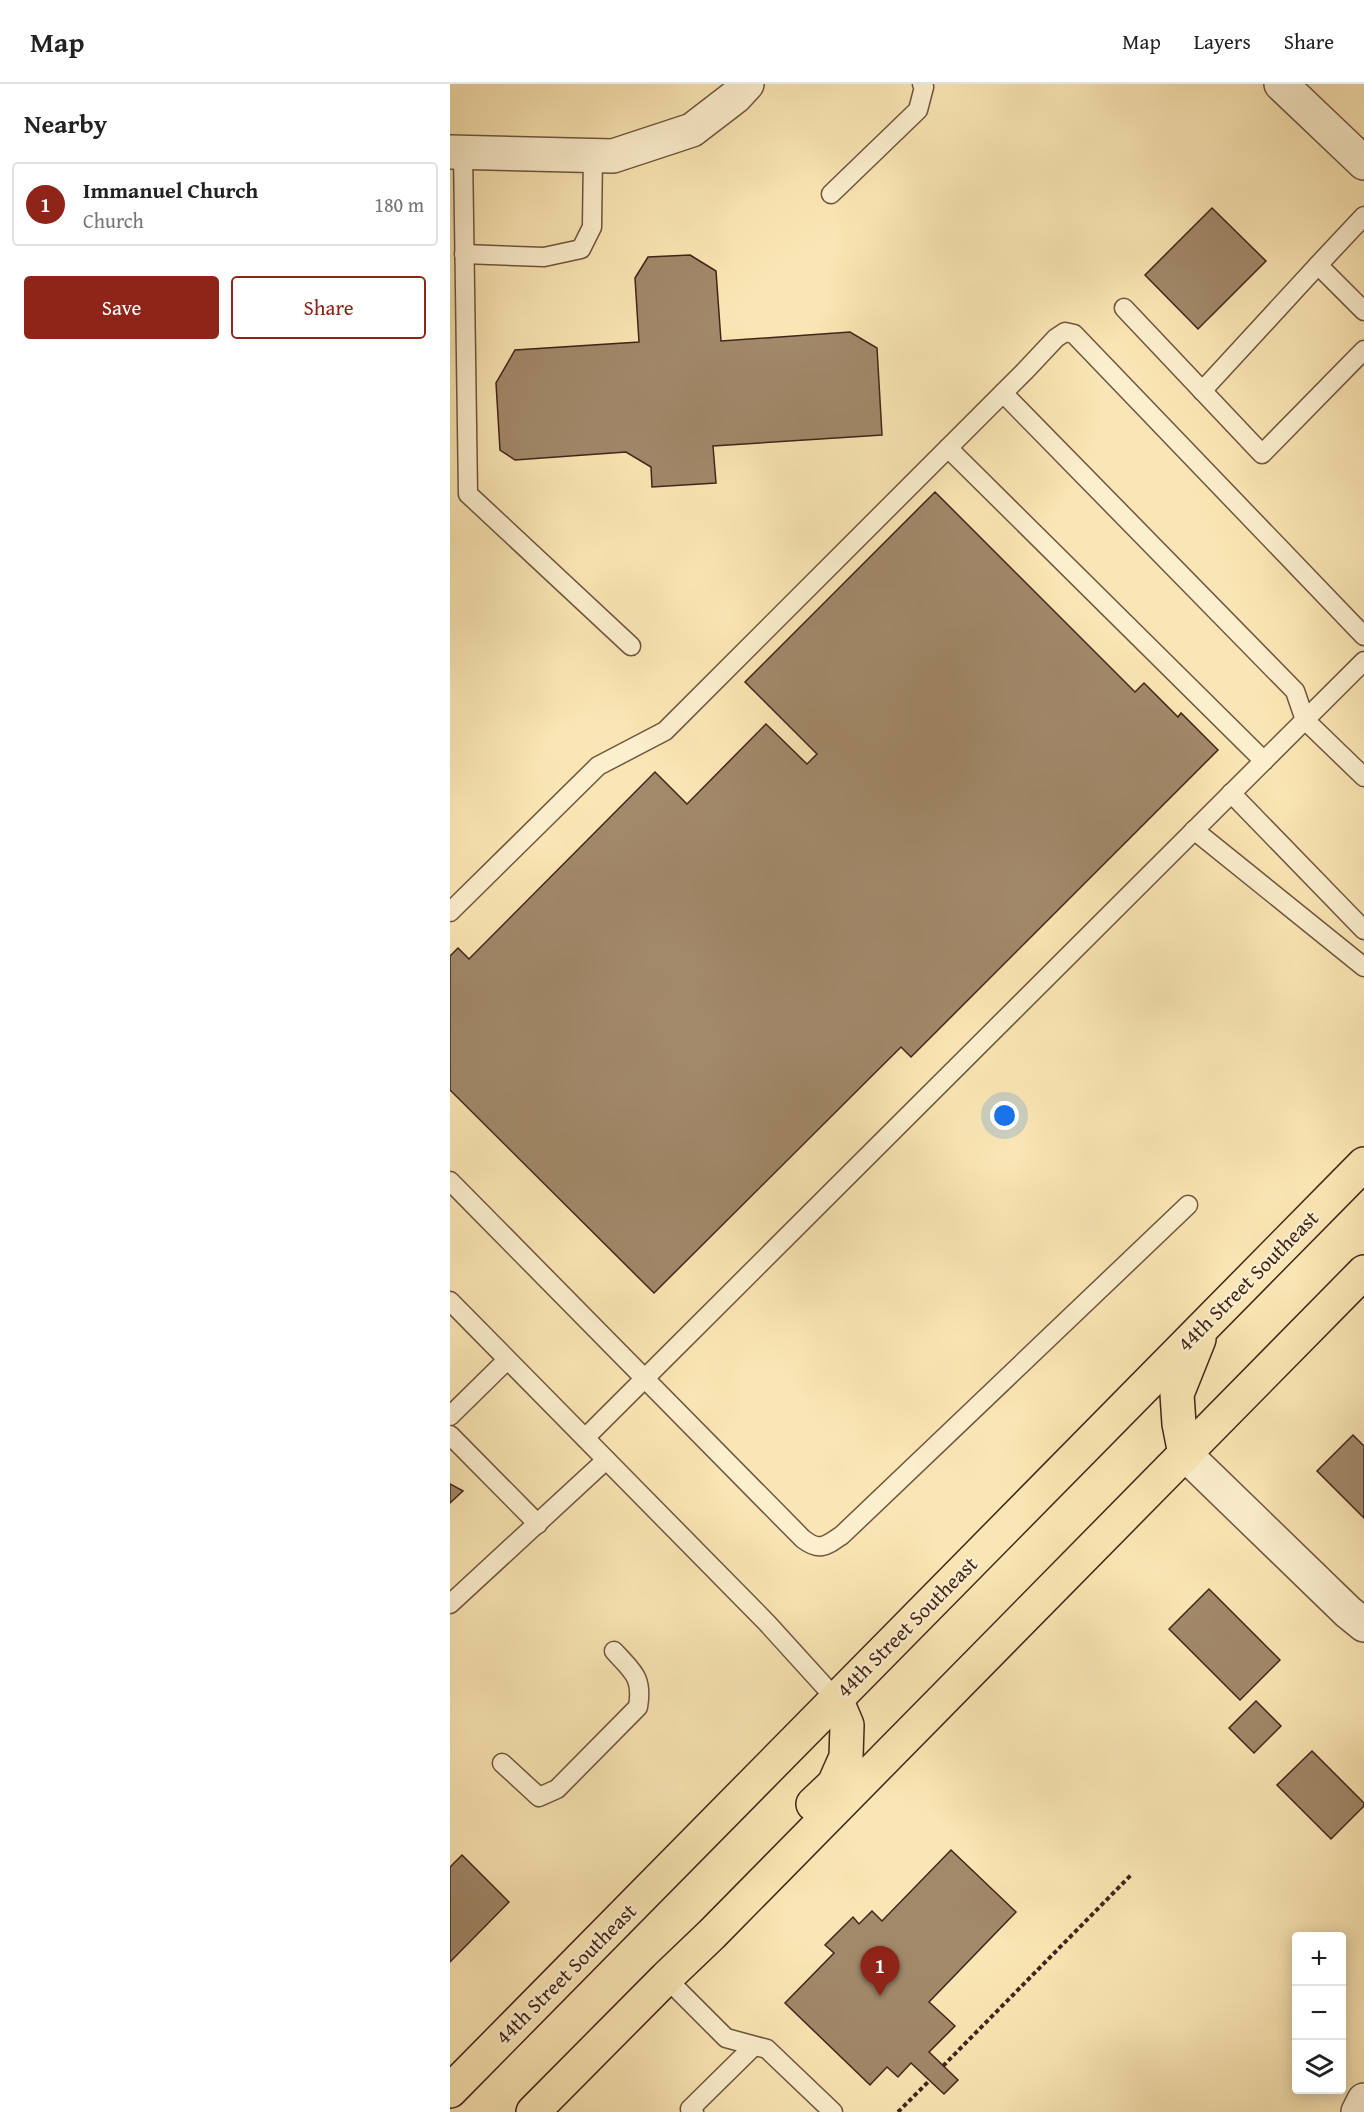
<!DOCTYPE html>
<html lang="en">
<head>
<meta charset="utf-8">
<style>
	body { margin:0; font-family:"Gentium Book Plus",serif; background:#f6f6f6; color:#222 }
	.controls { position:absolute; right:18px; bottom:18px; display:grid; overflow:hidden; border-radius:6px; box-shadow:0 3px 15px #0003 }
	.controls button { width:54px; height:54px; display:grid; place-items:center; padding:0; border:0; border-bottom:2px solid #e0e0e0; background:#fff; color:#222; font:30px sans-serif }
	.you { position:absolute; left:555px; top:1032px; width:21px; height:21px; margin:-15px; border:4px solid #fff; border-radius:50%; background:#1a73e8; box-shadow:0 0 0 9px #1a73e833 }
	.badge { display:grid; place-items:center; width:39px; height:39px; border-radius:50%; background:#8f2418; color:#fff; font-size:20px; font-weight:700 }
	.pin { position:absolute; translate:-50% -50px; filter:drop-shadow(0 2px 3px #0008) }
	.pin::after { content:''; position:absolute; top:32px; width:21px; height:18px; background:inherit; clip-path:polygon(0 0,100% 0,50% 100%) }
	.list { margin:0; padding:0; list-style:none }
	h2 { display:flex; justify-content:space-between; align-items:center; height:78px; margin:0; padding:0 24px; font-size:26px }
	h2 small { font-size:20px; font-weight:400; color:#767676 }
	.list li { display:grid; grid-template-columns:39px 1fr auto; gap:18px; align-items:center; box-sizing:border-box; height:84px; margin:0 12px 12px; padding:0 12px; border:2px solid #e0e0e0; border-radius:6px }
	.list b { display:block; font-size:22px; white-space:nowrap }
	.list p { margin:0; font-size:20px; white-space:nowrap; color:#767676 }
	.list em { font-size:20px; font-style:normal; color:#767676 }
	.actions { display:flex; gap:12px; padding:18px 24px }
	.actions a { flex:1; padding:14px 0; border:2px solid #8f2418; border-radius:6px; text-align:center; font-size:21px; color:#8f2418 }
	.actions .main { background:#8f2418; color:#fff }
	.icon { flex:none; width:33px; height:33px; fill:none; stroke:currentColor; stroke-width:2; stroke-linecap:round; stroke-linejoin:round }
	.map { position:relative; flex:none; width:914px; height:2028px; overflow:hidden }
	header { display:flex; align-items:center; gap:36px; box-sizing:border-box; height:84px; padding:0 30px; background:#fff; border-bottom:2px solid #e0e0e0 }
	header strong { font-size:28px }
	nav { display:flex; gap:33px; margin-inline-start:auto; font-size:21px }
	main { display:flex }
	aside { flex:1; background:#fff }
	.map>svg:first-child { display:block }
	.building { fill:#a2896a; stroke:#42251a; stroke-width:1.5 }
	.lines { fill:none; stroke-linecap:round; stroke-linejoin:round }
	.service-casing { stroke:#705540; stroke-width:21 }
	.minor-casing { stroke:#705540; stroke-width:36 }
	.primary-casing { stroke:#42251a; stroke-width:36 }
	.path { stroke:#42251a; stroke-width:4; stroke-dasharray:4.5 3; stroke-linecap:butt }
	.service { stroke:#fcefce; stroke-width:18 }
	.minor { stroke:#fcefce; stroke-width:33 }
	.primary { stroke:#fae6b4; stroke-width:33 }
	.labels { text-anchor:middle; stroke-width:4.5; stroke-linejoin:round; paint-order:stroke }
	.street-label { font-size:21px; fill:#42251a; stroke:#fcefce }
</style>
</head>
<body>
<header>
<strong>Map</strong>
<nav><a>Map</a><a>Layers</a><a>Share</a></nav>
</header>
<main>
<aside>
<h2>Nearby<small></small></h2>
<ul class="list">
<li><span class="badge">1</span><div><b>Immanuel Church</b><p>Church</p></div><em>180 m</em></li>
</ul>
<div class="actions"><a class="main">Save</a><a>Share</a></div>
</aside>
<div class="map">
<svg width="914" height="2028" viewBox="0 0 914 2028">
	<rect width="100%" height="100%" fill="#fae6b4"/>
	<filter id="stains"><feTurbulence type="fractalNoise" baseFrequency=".00333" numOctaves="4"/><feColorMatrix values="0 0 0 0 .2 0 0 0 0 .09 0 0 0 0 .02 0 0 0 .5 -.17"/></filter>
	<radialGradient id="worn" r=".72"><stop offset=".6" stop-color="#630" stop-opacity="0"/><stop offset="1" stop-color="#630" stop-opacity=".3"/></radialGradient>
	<g class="building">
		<path d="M762,124l54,53 -68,68 -53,-54z"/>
		<path d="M240,171l26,16 5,70 129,-9 27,16 5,87 -169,11 3,37 -64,4 -1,-20 -25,-15 -111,8 -15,-10 -4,-67 19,-33 124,-8 -4,-64 13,-21z"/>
		<path d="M485,408l200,200 9,-9 34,34 3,-4 37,37 -307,307 -10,-10 -247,246 -204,-203v-134l8,-8 11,11 186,-187 32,32 79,-80 41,40 10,-10 -72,-72z"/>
		<path d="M903,1351l11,11v72l-47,-47z"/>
		<path d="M0,1400l13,7 -13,12z"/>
		<path d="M759,1505l71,71 -40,40 -71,-71z"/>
		<path d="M806,1617l25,25 -27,27 -25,-25z"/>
		<path d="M862,1667l52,52v3l-33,33 -54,-54z"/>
		<path d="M501,1766l65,62 -87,90 26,24 -26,26 29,28 -14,14 -33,-31 -13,14 -11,-10 -17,18 -85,-82 49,-50 -9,-8 28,-28 6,7 13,-13 10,10z"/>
		<path d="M12,1771l47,47 -59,60v-95z"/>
	</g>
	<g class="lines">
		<defs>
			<g id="service">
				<path d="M13,68l5,342 163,152"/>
				<path d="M381,110l87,-84 6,-23 -2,-3"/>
				<path d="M914,132l-46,49 46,46"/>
				<path d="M14,170l80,3 37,-8 11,-22 1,-72"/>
				<path d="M674,224l138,146 102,-104"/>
				<path d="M752,307l116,-126"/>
				<path d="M553,309l292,298 10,29 59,57"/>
				<path d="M498,364l316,313"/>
				<path d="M781,709l133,137"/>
				<path d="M744,746l170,137"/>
				<path d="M0,828l148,-146 67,-35 360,-360 31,-33 9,-6 9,2 290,302"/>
				<path d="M0,1097l353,358c17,13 23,7 39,-4l346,-330"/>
				<path d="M0,1217l317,322 69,76"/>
				<path d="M0,1332l57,-56"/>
				<path d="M0,1351l88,89"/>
				<path d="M135,1354l779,-777"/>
				<path d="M0,1520l156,-144"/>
				<path d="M52,1679l37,34 18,-8 81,-82c5,-30 -5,-35 -24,-56"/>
				<path d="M216,1894l60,60 41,11 66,63"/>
				<path d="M244,2028l-4,-3 64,-63"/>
			</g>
			<g id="minor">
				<path d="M831,0l83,79"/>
				<path d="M0,68l163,4 79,-26 43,-33 12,-13"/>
				<path d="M735,1370l163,158 16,13"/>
				<path d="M908,2028l6,-12"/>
			</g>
			<g id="primary">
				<path d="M735,1370l-6,-30 -2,-30 22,-55"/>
				<path d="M363,1720l21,-20 12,-27 1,-32 -11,-26"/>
				<path d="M0,2007l914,-927"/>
				<path d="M83,2028l133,-134 46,-44 652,-662"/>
			</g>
		</defs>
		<use href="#service" class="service-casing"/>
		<use href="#minor" class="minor-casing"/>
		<use href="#primary" class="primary-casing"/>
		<g class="path">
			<path d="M493,1982l189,-192"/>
			<path d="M448,2028l31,-31"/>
		</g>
		<use href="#service" class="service"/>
		<use href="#minor" class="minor"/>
		<use href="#primary" class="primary"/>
	</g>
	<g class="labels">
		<g class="street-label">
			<text transform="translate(798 1197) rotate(-45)" y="7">44th Street Southeast</text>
			<text transform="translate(457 1543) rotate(-45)" y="7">44th Street Southeast</text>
			<text transform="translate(116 1890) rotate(-45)" y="7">44th Street Southeast</text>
		</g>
	</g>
	<rect width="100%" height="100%" filter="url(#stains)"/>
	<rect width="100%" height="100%" fill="url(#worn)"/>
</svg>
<div class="controls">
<button>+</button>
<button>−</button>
<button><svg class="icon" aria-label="layers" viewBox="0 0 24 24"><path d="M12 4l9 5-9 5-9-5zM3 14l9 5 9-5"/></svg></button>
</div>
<div class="you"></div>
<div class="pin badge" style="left:430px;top:1912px">1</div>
</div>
</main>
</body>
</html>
